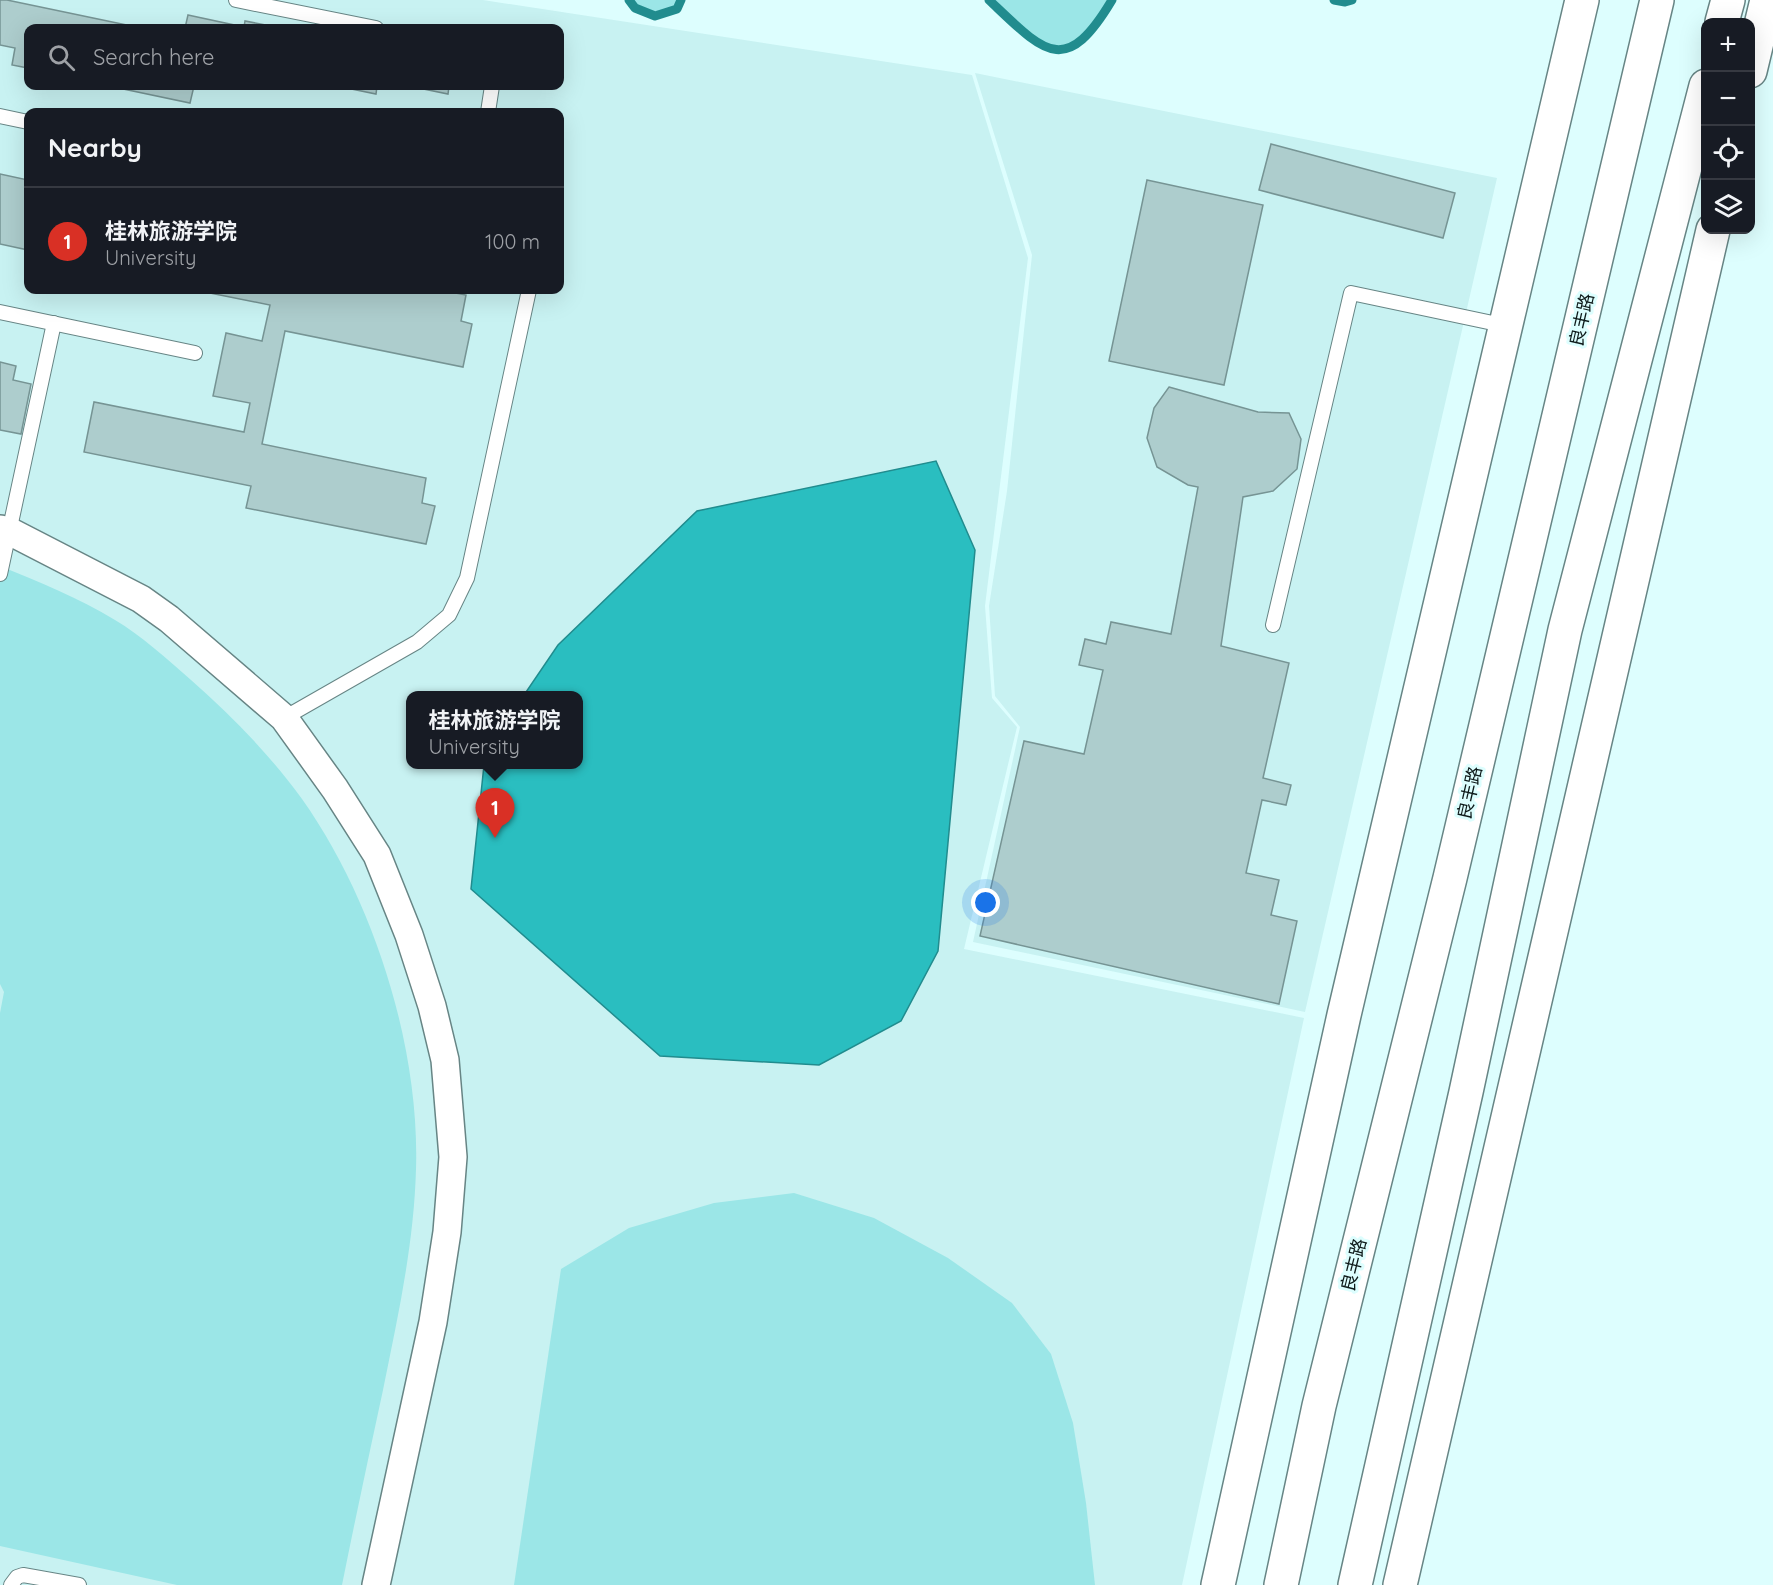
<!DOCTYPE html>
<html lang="en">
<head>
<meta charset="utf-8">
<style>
	body { margin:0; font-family:Quicksand,"Noto Sans SC",sans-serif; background:#20242c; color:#f1f3f6 }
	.controls { position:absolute; right:18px; top:18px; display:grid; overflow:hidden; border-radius:12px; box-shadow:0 6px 24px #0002 }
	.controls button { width:54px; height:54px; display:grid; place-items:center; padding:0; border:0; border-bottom:2px solid #363941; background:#171b24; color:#f1f3f6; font:30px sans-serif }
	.you { position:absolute; left:986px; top:903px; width:21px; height:21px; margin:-15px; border:4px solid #fff; border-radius:50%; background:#1a73e8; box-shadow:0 0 0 9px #1a73e833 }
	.badge { display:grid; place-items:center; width:39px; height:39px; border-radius:50%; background:#d93025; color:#fff; font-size:20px; font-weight:700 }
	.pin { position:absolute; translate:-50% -50px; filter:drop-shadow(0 2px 3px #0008) }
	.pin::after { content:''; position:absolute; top:32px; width:21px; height:18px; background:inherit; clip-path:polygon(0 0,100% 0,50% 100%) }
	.popup { position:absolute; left:406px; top:691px; width:177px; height:78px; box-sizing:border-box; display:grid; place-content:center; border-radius:12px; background:#171b24; filter:drop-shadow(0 2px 4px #0005); font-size:20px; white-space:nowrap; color:#9ea1a6 }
	.popup b { font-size:22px; color:#f1f3f6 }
	.popup::after { content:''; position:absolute; left:50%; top:100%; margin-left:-12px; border:12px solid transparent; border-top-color:#171b24 }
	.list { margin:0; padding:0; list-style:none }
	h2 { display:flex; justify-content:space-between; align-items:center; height:78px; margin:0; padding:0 24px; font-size:26px }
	h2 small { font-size:20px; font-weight:400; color:#9ea1a6 }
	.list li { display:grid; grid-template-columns:39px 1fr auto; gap:18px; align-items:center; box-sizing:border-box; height:108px; padding:0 24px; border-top:2px solid #363941 }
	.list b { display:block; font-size:22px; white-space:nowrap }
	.list p { margin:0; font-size:20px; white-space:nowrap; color:#9ea1a6 }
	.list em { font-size:20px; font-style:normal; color:#9ea1a6 }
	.icon { flex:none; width:33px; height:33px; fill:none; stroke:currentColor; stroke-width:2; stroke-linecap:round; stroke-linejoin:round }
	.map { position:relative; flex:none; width:1773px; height:1585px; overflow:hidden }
	.search { position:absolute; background:#171b24; box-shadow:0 6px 24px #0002; left:24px; top:24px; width:540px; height:66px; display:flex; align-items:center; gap:15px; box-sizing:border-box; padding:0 21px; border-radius:12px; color:#9ea1a6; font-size:22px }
	.panel { position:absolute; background:#171b24; box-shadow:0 6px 24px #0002; left:24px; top:108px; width:540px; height:186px; border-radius:12px }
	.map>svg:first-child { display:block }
	.built { fill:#c8f2f2; fill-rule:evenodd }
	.green { fill:#9be6e7 }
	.water { fill:#2abec0; stroke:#218c8e; stroke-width:1.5 }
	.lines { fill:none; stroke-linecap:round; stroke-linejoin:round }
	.stream { stroke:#218c8e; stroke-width:9 }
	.building { fill:#adcdcd; stroke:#769494; stroke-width:1.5 }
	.service-casing { stroke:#678585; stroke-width:16 }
	.minor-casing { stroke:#678585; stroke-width:30 }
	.tertiary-casing { stroke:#678585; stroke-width:36 }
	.trunk-casing { stroke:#678585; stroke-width:36 }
	.service { stroke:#fff; stroke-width:14 }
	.minor { stroke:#fff; stroke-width:27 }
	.tertiary { stroke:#fff; stroke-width:33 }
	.trunk { stroke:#fff; stroke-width:33 }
	.labels { text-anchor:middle; stroke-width:6; stroke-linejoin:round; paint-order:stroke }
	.street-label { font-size:18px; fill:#0d1919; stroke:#ddfefe }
</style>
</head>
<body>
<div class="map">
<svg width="1773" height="1585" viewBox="0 0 1773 1585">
	<rect width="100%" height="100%" fill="#ddfefe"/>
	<g class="built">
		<path d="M0,0h483l489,75 56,183 -43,348 7,92 25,29 -53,222 340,69 -122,567h-1182zM28,28h532v58h-532zM28,112h532v178h-532zM411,696h168v68h-168z"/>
		<path d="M975,73l522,105 -192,834 -332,-70 47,-215 -25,-31 -6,-90 18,-115 25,-236z"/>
	</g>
	<g class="green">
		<path d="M629,0h52l-4,9 -22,7 -20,-8z"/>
		<path d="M989,0h123c-47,79 -68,52 -123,0z"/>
		<path d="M0,566c39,16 79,32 115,54 27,16 52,39 76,60 40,35 79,75 111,119 71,100 118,247 114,370 -2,75 -18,147 -33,221 -14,65 -28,130 -41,195h-165l-177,-39v-533l4,-21 -4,-8z"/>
		<path d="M794,1193l80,25 74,40 64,45 39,51 22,69 13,80 9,82h-581l47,-316 68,-41 85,-25z"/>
	</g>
	<path class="water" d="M936,461l39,89 -37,401 -37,70 -82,44 -159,-9 -189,-167 13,-124 95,-1v-68l-55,-1 34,-50 139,-134z"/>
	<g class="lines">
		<g class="stream">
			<path d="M629,0l6,8 20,8 22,-7 4,-9"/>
			<path d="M989,0c55,52 76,79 123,0"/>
			<path d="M1334,0l11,2 7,-2"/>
		</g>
	</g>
	<g class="building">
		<path d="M0,0h7l134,28h-113v40l-16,-3 3,-17 -15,-3z"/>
		<path d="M188,15l56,12 1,-6 36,7h-96z"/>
		<path d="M109,86h85l-4,17z"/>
		<path d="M337,86h40l-1,8z"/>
		<path d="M409,86h40l-1,8z"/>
		<path d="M1271,144l184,49 -12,45 -184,-48z"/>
		<path d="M0,174l28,6v70l-28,-6z"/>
		<path d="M1147,180l116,25 -39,180 -115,-24z"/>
		<path d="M195,290h245l26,5 -5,26 11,3 -9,43 -178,-36 -23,113 164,34 -4,25 13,3 -9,38 -180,-36 5,-22 -167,-34 10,-50 150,30 6,-29 -37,-7 13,-63 36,8 8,-36z"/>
		<path d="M0,362l16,4 -3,14 18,4 -10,50 -21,-4z"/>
		<path d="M1169,387l89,25 31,1 12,26 -4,30 -24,22 -30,6 -22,149 68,17 -26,115 28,7 -5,20 -24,-5 -16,73 33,7 -8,35 26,6 -18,83 -299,-68 44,-195 60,13 19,-84 -24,-5 6,-26 21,5 5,-22 60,12 27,-147 -10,-2 -31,-18 -10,-29 7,-30z"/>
	</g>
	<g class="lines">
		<defs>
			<g id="service">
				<path d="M236,0l140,28"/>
				<path d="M488,112l4,-26"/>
				<path d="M0,116l28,6"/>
				<path d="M0,312l195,41"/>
				<path d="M0,574l54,-251"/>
				<path d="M1273,625l78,-332 156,33"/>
				<path d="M284,718l133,-76 32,-27 18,-37 62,-288"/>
				<path d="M11,1585l6,-8 6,-2 56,10"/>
			</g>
			<path id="minor" d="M0,529l9,2 132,68 28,20 115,99 51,71 42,66 32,80 23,71 13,54 8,97 -6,75 -14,90 -57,263"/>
			<g id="tertiary">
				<path d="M1750,71l17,-71"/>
				<path d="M1218,1585l126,-570 238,-1015"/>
				<path d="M1400,1585l313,-1355"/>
			</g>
			<g id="trunk">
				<path d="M1722,22l6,-22"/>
				<path d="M1281,1585l38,-179 131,-528 207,-878"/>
				<path d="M1355,1585l111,-493 99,-462 141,-544"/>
			</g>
		</defs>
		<use href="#service" class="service-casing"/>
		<use href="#minor" class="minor-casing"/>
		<use href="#tertiary" class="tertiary-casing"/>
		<use href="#trunk" class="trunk-casing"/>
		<use href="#service" class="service"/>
		<use href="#minor" class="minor"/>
		<use href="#tertiary" class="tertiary"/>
		<use href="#trunk" class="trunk"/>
	</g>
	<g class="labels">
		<g class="street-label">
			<text transform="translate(1582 320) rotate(-77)" y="6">良丰路</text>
			<text transform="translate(1470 793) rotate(-77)" y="6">良丰路</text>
			<text transform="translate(1354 1265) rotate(-76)" y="6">良丰路</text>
		</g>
	</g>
</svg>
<div class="controls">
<button>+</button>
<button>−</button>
<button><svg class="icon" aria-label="locate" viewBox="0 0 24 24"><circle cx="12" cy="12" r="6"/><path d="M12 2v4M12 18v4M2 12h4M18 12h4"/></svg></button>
<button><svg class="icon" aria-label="layers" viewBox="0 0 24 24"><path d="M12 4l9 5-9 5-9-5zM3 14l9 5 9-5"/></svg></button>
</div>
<div class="you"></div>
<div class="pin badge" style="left:495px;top:838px">1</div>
<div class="popup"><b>桂林旅游学院</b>University</div>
<div class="search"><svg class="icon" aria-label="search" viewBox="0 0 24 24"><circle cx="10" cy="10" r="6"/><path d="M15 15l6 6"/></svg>Search here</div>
<section class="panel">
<h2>Nearby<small></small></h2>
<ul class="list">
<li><span class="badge">1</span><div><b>桂林旅游学院</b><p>University</p></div><em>100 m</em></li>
</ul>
</section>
</div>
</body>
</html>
